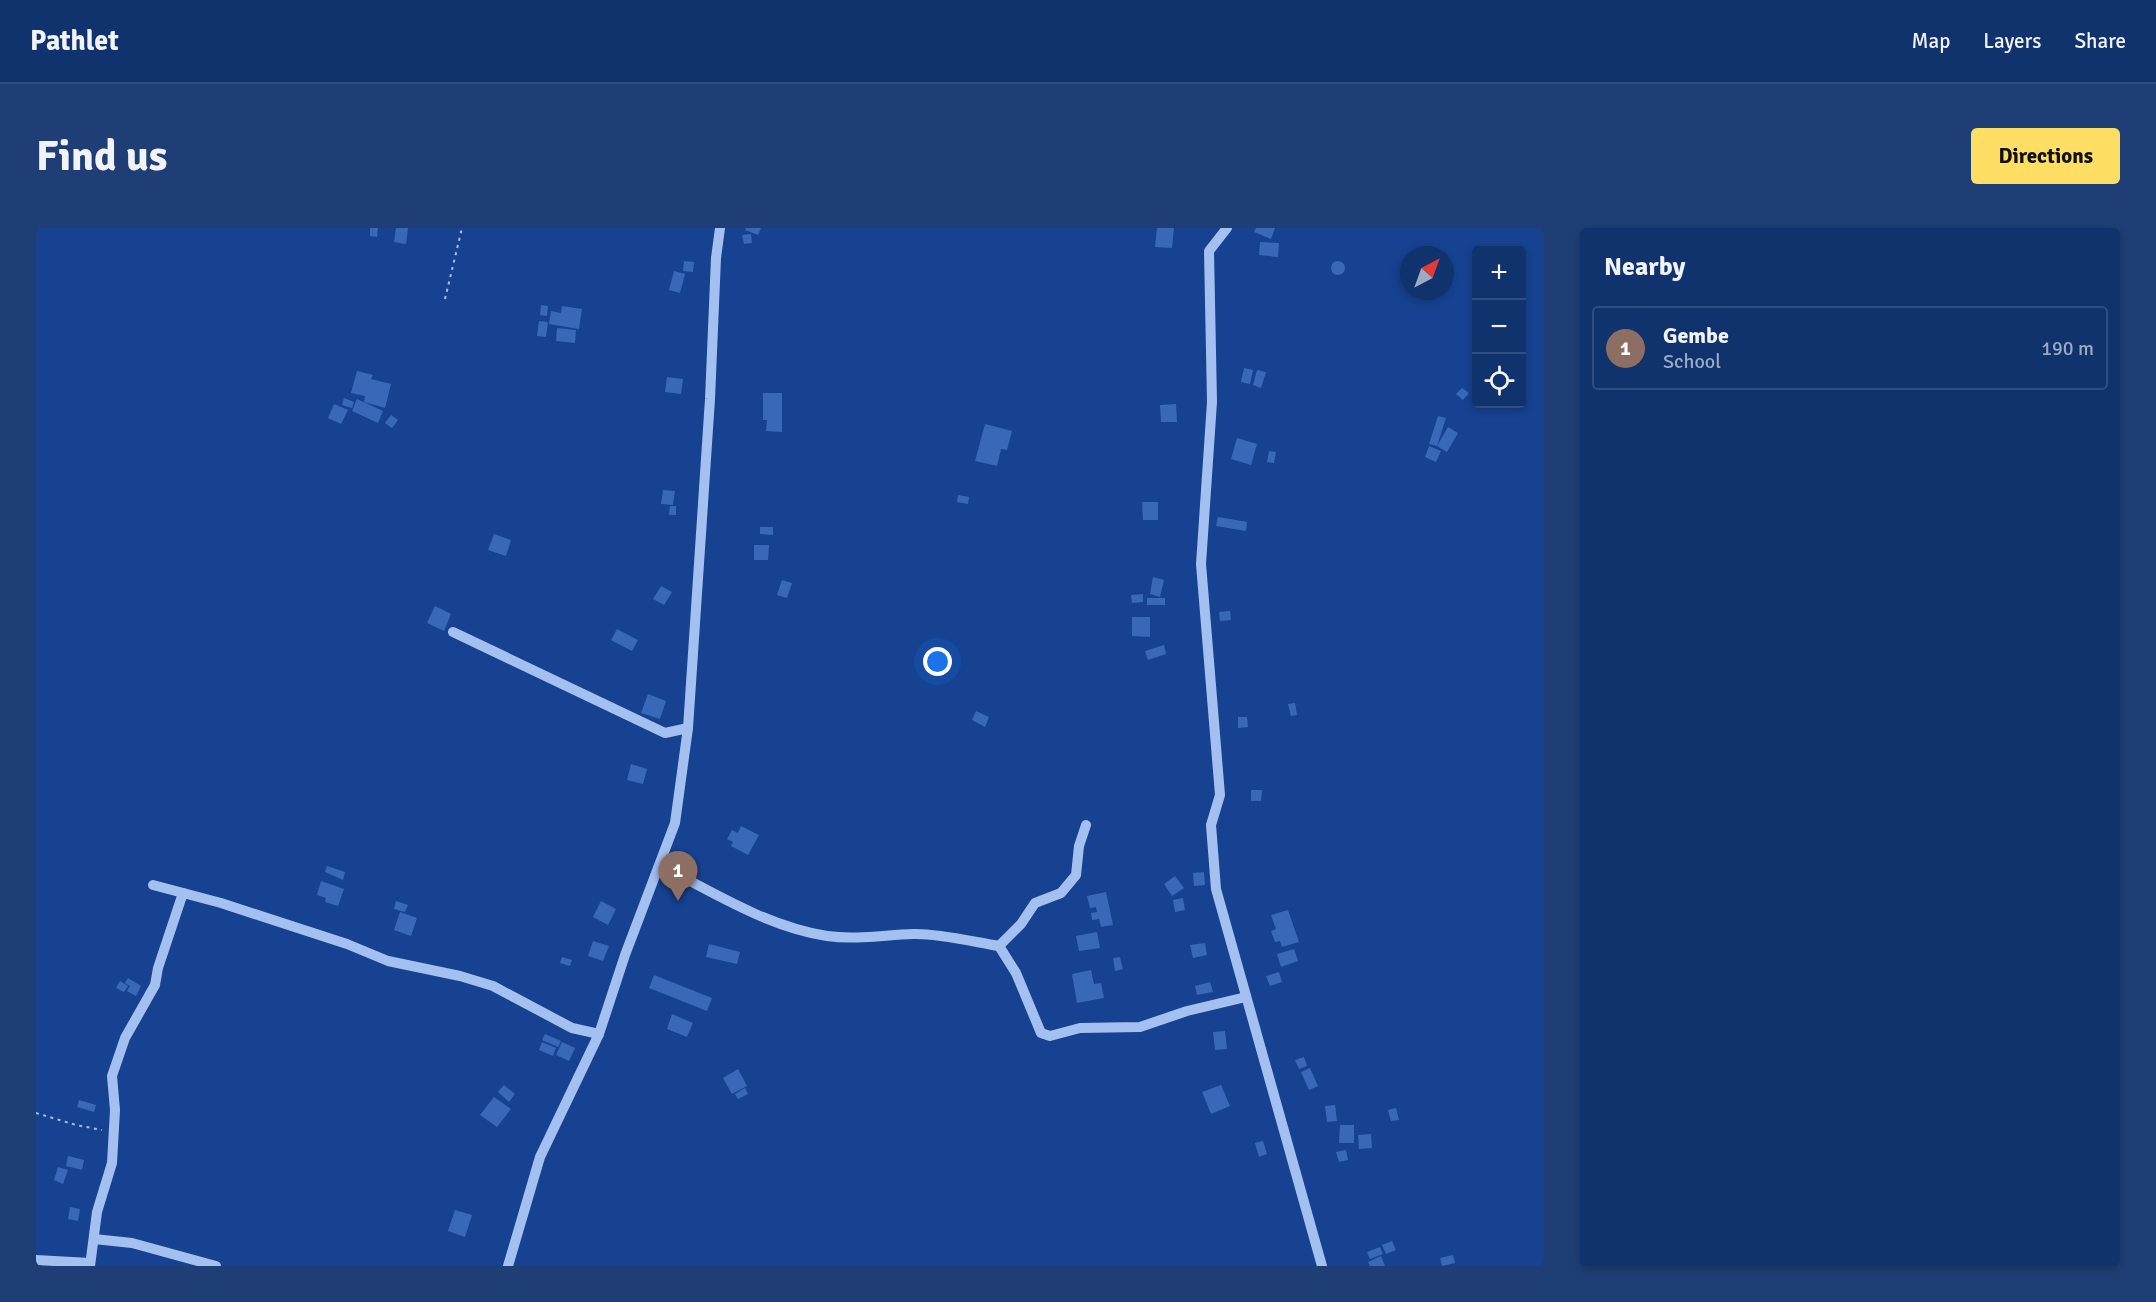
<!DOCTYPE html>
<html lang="en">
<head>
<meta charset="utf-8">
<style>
	body { margin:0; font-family:Signika,sans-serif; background:#1e3e75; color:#f1f3f6 }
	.controls { position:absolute; right:18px; top:18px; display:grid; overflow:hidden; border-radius:6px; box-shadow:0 3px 9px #0003 }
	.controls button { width:54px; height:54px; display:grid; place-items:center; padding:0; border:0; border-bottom:2px solid #304d80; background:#10326d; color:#f1f3f6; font:30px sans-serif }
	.compass { position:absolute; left:1364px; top:18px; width:54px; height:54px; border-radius:50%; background:#10326d; box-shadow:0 3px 9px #0003; rotate:41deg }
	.you { position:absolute; left:902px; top:434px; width:21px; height:21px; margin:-15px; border:4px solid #fff; border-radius:50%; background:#1a73e8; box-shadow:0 0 0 9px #1a73e833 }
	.badge { display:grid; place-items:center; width:39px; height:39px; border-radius:50%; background:#ffdf63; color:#fff; font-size:20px; font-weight:700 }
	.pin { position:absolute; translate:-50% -50px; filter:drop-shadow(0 2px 3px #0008) }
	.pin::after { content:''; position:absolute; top:32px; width:21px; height:18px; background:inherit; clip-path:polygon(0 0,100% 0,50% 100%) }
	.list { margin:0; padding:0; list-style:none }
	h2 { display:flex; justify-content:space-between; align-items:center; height:78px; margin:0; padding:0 24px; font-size:26px }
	h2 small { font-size:20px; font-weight:400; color:#9caac2 }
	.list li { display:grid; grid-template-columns:39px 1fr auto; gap:18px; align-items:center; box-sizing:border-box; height:84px; margin:0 12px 12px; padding:0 12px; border:2px solid #304d80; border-radius:6px }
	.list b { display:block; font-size:22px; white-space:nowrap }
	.list p { margin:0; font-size:20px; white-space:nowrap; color:#9caac2 }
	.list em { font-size:20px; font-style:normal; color:#9caac2 }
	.icon { flex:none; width:33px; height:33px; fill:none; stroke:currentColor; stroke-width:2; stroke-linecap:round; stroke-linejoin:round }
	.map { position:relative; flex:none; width:1508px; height:1038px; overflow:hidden; border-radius:6px }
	header { display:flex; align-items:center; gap:36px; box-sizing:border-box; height:84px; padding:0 30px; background:#10326d; border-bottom:2px solid #304d80 }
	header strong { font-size:28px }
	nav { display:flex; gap:33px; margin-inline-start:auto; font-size:21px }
	.intro { display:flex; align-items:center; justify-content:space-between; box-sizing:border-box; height:144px; padding:0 36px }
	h1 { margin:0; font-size:42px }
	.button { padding:15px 27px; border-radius:6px; background:#ffdf63; color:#111; font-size:21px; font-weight:700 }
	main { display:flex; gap:36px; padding:0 36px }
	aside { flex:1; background:#10326d; border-radius:6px; box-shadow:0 3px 9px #0003 }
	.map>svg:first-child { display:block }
	.building { fill:#3a68b8 }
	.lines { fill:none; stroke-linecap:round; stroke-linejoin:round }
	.path { stroke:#a4c0f0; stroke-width:2; stroke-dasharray:3 4.5; stroke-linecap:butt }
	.minor { stroke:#a4c0f0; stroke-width:10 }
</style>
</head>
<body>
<header>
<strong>Pathlet</strong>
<nav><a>Map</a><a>Layers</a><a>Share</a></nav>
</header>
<div class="intro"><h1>Find us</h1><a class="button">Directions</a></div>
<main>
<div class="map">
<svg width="1508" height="1038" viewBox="0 0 1508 1038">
	<rect width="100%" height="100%" fill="#164291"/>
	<g class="building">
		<path d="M334,0h8l-1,9 -7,-1z"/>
		<path d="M360,0h12l-2,16 -12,-2z"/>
		<path d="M710,0h15l-3,7 -13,-5z"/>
		<path d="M1121,0h17l-2,20 -17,-1z"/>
		<path d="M1220,0h19l-4,11 -17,-7z"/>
		<path d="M715,6l1,9 -8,1 -2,-9z"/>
		<path d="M1224,14l19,1 -1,14 -19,-2z"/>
		<path d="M648,33l10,1 -1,10 -10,-1z"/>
		<circle cx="1302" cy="40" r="7"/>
		<path d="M638,43l11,3 -5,19 -11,-3z"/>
		<path d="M505,77l7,1 -1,10 -7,-1z"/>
		<path d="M526,78l20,3 -3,20 -30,-5 2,-13 10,2z"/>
		<path d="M503,93l9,1 -2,15 -9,-1z"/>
		<path d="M521,100l19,2 -1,13 -19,-2z"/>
		<path d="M1208,140l9,2 -3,14 -9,-2z"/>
		<path d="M1221,142l9,2 -5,16 -8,-3z"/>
		<path d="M321,143l16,4 -2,4 20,5 -6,24 -21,-6 1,-6 -14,-3z"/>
		<path d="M631,149l16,2 -2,15 -16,-2z"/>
		<path d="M1426,160l7,5 -6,7 -7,-6z"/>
		<path d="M727,165h19v39l-16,-1 1,-11h-4z"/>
		<path d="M308,170l10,4 -2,6 -10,-3z"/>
		<path d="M321,171l26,12 -5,12 -26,-12z"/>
		<path d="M298,176l14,6 -7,14 -13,-6z"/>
		<path d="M1140,176l1,18h-16l-1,-17z"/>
		<path d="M355,187l7,5 -6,8 -7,-5z"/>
		<path d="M1402,188l8,2 -9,28 -8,-2z"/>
		<path d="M949,196l27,7 -5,19 -6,-1 -4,17 -22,-5z"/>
		<path d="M1412,199l10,6 -11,19 -10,-6z"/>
		<path d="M1201,210l20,6 -6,21 -20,-6z"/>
		<path d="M1393,218l12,5 -5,11 -11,-5z"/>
		<path d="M1233,223l7,1 -2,11 -7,-1z"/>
		<path d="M627,262l12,1 -2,14 -12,-1z"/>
		<path d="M922,267l11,2 -1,7 -11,-2z"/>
		<path d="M1106,274h16v18h-15z"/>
		<path d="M634,278h6v9h-7z"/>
		<path d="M1182,289l29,5 -1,9 -30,-5z"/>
		<path d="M724,299h13v8l-13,-1z"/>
		<path d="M458,306l17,6 -5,16 -18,-6z"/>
		<path d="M718,317h15l-1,15h-14z"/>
		<path d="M1117,349l11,3 -4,17 -10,-3z"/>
		<path d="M746,352l10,3 -5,15 -10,-3z"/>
		<path d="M625,358l11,6 -8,13 -11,-6z"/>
		<path d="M1107,366v8l-11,1 -1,-8z"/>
		<rect x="1111" y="370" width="18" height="7"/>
		<path d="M399,378l16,8 -7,17 -17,-8z"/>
		<path d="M1194,383l1,9 -11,1 -1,-9z"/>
		<path d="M1096,389h18v20l-18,-1z"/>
		<path d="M581,401l21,11 -6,11 -21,-11z"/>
		<path d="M1128,417l2,9 -18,6 -3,-9z"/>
		<path d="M612,466l18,7 -6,18 -19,-6z"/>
		<path d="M1259,475l2,12 -6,1 -3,-12z"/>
		<path d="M940,483l13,6 -4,10 -13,-7z"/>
		<path d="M1202,489h9l1,10 -10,1z"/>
		<path d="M595,536l16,5 -4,15 -16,-4z"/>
		<path d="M1215,562h11l-1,11h-10z"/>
		<path d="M705,598l18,9 -11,20 -17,-9 2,-4 -6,-3 5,-9 6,3z"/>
		<path d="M291,638l18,6 -2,8 -18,-8z"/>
		<path d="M1168,644l1,13 -11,1 -1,-13z"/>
		<path d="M1139,648l9,12 -12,8 -8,-12z"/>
		<path d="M285,653l23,8 -6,17 -13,-4 1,-4 -9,-3z"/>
		<path d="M1070,664l7,33 -12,2 -2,-8 -7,1 -1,-7 6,-1 -1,-5 -6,1 -3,-12z"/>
		<path d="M1147,670l2,12 -10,2 -2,-12z"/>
		<path d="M360,673l12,4 -3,7 -11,-3z"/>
		<path d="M565,673l15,8 -8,16 -15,-8z"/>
		<path d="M1252,682l11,32 -17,5 -2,-6 -5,1 -4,-11 5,-2 -5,-14z"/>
		<path d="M364,684l17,6 -6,18 -17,-6z"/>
		<path d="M1061,704l3,16 -21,3 -3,-15z"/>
		<path d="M557,713l16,5 -6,15 -15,-5z"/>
		<path d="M1169,715l2,12 -14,3 -3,-13z"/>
		<path d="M673,716l31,8 -3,12 -31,-7z"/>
		<path d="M1258,721l4,12 -17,6 -4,-13z"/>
		<path d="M526,729l10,3 -2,6 -10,-3z"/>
		<path d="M1084,729l3,12 -8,2 -2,-13z"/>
		<path d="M1055,742l3,14 7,-1 3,15 -27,5 -5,-29z"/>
		<path d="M1243,744l3,10 -12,4 -4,-10z"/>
		<path d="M618,747l58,23 -5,13 -58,-23z"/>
		<path d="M92,750l13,8 -5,10 -9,-5 3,-5 -5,-3z"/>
		<path d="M84,753l8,5 -4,6 -8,-4z"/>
		<path d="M1174,754l3,10 -16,3 -2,-9z"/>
		<path d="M636,786l21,9 -6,14 -20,-8z"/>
		<path d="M1189,803l2,18 -12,1 -2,-18z"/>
		<path d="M509,806l16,7 -3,6 -16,-7z"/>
		<path d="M506,814l14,6 -3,8 -14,-6z"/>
		<path d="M526,814l13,6 -6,13 -13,-6z"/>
		<path d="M1268,829l3,9 -8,3 -4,-9z"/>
		<path d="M1274,840l8,18 -9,4 -8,-18z"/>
		<path d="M702,841l9,17 -15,8 -9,-16z"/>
		<path d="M468,857l11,9 -6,8 -11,-10z"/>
		<path d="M1185,857l9,21 -19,8 -9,-22z"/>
		<path d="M709,860l3,6 -10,5 -3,-5z"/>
		<path d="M458,869l17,12 -14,18 -17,-12z"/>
		<path d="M43,872l17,5 -2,7 -17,-5z"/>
		<path d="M1299,877l2,16 -10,1 -2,-16z"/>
		<path d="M1360,880l3,12 -8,1 -3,-11z"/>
		<path d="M1304,897h14v18h-15z"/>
		<path d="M1335,906l1,14 -13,1 -1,-14z"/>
		<path d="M1227,913l4,13 -8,3 -4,-14z"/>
		<path d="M1310,922l2,10 -9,2 -3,-10z"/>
		<path d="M32,928l16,4 -2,10 -16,-4z"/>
		<path d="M22,939l10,3 -5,14 -9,-4z"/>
		<path d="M34,979l10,2 -2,12 -10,-2z"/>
		<path d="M419,982l17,5 -7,22 -17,-6z"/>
		<path d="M1356,1013l4,9 -10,4 -4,-9z"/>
		<path d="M1344,1019l3,7 -13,5 -3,-7z"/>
		<path d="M1417,1027l2,8 -13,3 -2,-8z"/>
		<path d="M1345,1028l4,10h-15l-2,-4z"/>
	</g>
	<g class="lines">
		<g class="path">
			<path d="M409,71l17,-71"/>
			<path d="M0,885l40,12 26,5"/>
		</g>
		<g class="minor">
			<path d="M1191,0l-18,23 3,151 -11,162 19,231 -9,30 5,64 106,377"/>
			<path d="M417,404l212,101 23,-5"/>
			<path d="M624,637c52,27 108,62 167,71 29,4 57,-1 86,-2 25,-1 61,8 86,12l22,-22 14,-21 26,-10 15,-18 3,-29 7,-21"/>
			<path d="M117,657l68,18 126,41 41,17 72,15 33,10 79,42 27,6"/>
			<path d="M963,718l17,27 25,60 9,3 30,-8 60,-1 47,-16 59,-14"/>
			<path d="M58,1011l38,4 84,23"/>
			<path d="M0,1032l54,3"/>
			<path d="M54,1038l7,-54 15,-49 3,-53 -3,-34 13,-38 30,-53 3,-17 25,-75"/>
			<path d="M472,1038l32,-109 59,-123 26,-79 50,-132 13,-95 22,-329 6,-141 4,-30"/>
		</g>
	</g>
</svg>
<div class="controls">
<button>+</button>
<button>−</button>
<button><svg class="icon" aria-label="locate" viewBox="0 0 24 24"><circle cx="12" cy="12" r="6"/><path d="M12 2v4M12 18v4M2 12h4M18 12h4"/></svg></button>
</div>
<svg class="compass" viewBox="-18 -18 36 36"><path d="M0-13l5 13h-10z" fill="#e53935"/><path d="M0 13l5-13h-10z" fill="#9caac2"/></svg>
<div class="you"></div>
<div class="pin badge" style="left:642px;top:673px;background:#8d6e63">1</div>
</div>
<aside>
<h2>Nearby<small></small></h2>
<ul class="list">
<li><span class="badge" style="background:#8d6e63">1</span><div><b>Gembe</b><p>School</p></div><em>190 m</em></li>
</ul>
</aside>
</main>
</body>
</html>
